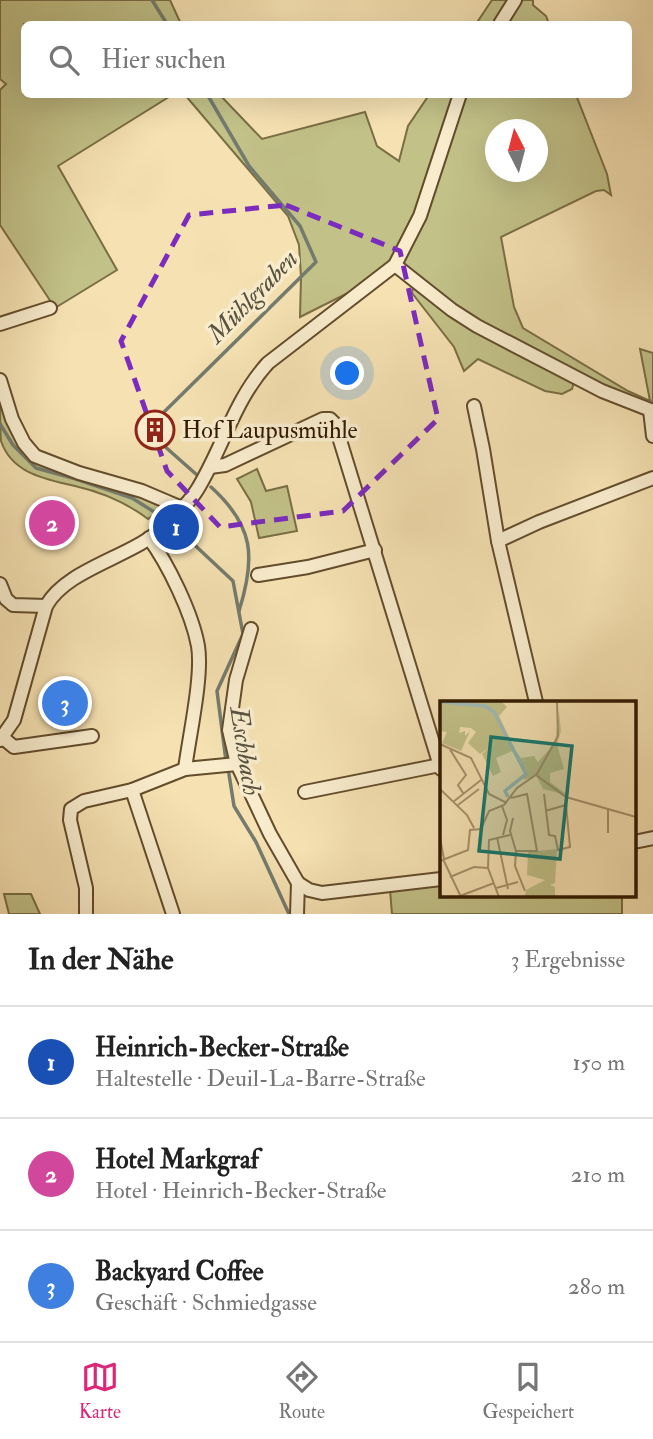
<!DOCTYPE html>
<html lang="de">
<head>
<meta charset="utf-8">
<style>
	body { margin:0; font-family:"IM FELL Double Pica",serif; background:#f6f6f6; color:#222 }
	.compass { position:absolute; left:485px; top:119px; width:63px; height:63px; border-radius:50%; background:#fff; box-shadow:0 7px 28px #0002; rotate:354deg }
	.you { position:absolute; left:348px; top:374px; width:24px; height:24px; margin:-18px; border:5px solid #fff; border-radius:50%; background:#1a73e8; box-shadow:0 0 0 10px #1a73e833 }
	.badge { display:grid; place-items:center; width:46px; height:46px; border-radius:50%; background:#db2777; color:#fff; font-size:23px; font-weight:700 }
	.pin { position:absolute; translate:-50% -50%; border:4px solid #fff; box-shadow:0 2px 7px #0006 }
	.list { margin:0; padding:0; list-style:none }
	h2 { display:flex; justify-content:space-between; align-items:center; height:91px; margin:0; padding:0 28px; font-size:30px }
	h2 small { font-size:23px; font-weight:400; color:#767676 }
	.list li { display:grid; grid-template-columns:46px 1fr auto; gap:21px; align-items:center; box-sizing:border-box; height:112px; padding:0 28px; border-top:2px solid #e0e0e0 }
	.list b { display:block; font-size:26px; white-space:nowrap }
	.list p { margin:0; font-size:23px; white-space:nowrap; color:#767676 }
	.list em { font-size:23px; font-style:normal; color:#767676 }
	.icon { flex:none; width:38px; height:38px; fill:none; stroke:currentColor; stroke-width:2; stroke-linecap:round; stroke-linejoin:round }
	.map { position:relative; flex:none; width:653px; height:914px; overflow:hidden }
	.search { position:absolute; background:#fff; box-shadow:0 7px 28px #0002; left:21px; right:21px; top:21px; height:77px; display:flex; align-items:center; gap:18px; box-sizing:border-box; padding:0 24px; border-radius:10px; color:#767676; font-size:26px }
	.sheet { height:427px; background:#fff }
	nav { display:flex; justify-content:space-around; align-items:center; box-sizing:border-box; height:98px; border-top:2px solid #e0e0e0; background:#fff; font-size:19px; color:#767676 }
	nav a { display:grid; justify-items:center; gap:4px }
	nav .on { color:#db2777 }
	.map>svg:first-child { display:block }
	.green { fill:#c2c188; stroke:#7a6e44; stroke-width:2; fill-rule:evenodd }
	.lines { fill:none; stroke-linecap:round; stroke-linejoin:round }
	.stream { stroke:#747b6e; stroke-width:3.5 }
	.minor-casing { stroke:#634c2c; stroke-width:16 }
	.minor { stroke:#f8eccd; stroke-width:12 }
	.marked { fill:none; stroke:#7b2cbf; stroke-width:5; stroke-dasharray:14 9; stroke-linejoin:round }
	.labels { text-anchor:middle; stroke-width:7; stroke-linejoin:round; paint-order:stroke }
	.poi-label { font-size:24px; fill:#321a00; stroke:#f8eccd; text-anchor:start }
	.water-label { font-size:26px; font-style:italic; fill:#585240; stroke:#f8eccd }
	.inset-river { fill:none; stroke:#a0bbb7; stroke-width:3.5 }
	.inset-road { fill:none; stroke:#a7916b; stroke-width:2 }
	.view { fill:#0f766e; fill-opacity:0.15; stroke:#0f766e; stroke-width:3.5 }
	.inset-edge { fill:none; stroke:#321a00; stroke-width:3.5 }
</style>
</head>
<body>
<div class="map">
<svg width="653" height="914" viewBox="0 0 653 914">
	<rect width="100%" height="100%" fill="#f5e1b2"/>
	<filter id="stains"><feTurbulence type="fractalNoise" baseFrequency=".00286" numOctaves="4"/><feColorMatrix values="0 0 0 0 .2 0 0 0 0 .09 0 0 0 0 .02 0 0 0 .5 -.17"/></filter>
	<radialGradient id="worn" r=".72"><stop offset=".6" stop-color="#630" stop-opacity="0"/><stop offset="1" stop-color="#630" stop-opacity=".3"/></radialGradient>
	<g class="green">
		<path d="M0,0h170l11,24h-157v70l148,1 -114,71 59,104 -62,38 -55,-83v-135l6,-6 -6,-5z"/>
		<path d="M492,0h41v5l13,11 3,8h-73z"/>
		<path d="M185,95h35l42,44 103,-27 12,34 22,15 9,-35 21,-31h147l31,79 4,21 -7,-5 -8,1 -95,46 13,70 9,21 105,63 22,10 -10,-52 13,4v46l-3,11 -75,-32 -3,11 -10,5 -17,-3 -67,-32 -14,12 -10,-24 -42,-54 2,-14 -19,-14 -11,10 -84,42 1,-40 -2,-32 -11,-29zM496,130h42v42h-42z"/>
		<path d="M0,398l18,45 87,40 61,23 -18,13c-21,-16 -47,-27 -73,-33 -29,-7 -63,-12 -74,-45 -1,-12 -1,-31 -1,-43z"/>
		<path d="M257,469l9,22 21,-5 10,45 -38,7 -8,-36 -14,-23z"/>
		<path d="M441,877v18h181v19h-230l-2,-24z"/>
		<path d="M4,894h27l9,20h-31z"/>
	</g>
	<g class="lines">
		<g class="stream">
			<path d="M152,0l15,24"/>
			<path d="M0,424l13,21 23,23 40,11 56,19 27,17"/>
			<path d="M197,475l-35,-31 -2,-28 156,-154 -16,-36 -51,-60 -42,-72"/>
			<path d="M211,487c43,39 45,70 28,124"/>
			<path d="M175,530l10,6 48,45 10,53 -26,57 9,70"/>
			<path d="M228,768l6,38 22,36 33,72"/>
		</g>
		<defs>
			<g id="minor">
				<path d="M500,24l15,-24"/>
				<path d="M395,265l57,45 25,16 125,65 51,20"/>
				<path d="M0,324l50,-16"/>
				<path d="M0,380l12,39 12,24 11,13 44,17 63,18 40,17"/>
				<path d="M474,406l9,43 15,92 38,161"/>
				<path d="M650,410l3,26"/>
				<path d="M210,467l15,-2 98,-46h7l5,5 106,345"/>
				<path d="M149,538c19,26 43,75 49,108 5,30 -9,91 -13,123"/>
				<path d="M498,541l41,-19 114,-44"/>
				<path d="M258,575l50,-8 67,-17"/>
				<path d="M0,584l6,15 7,6 33,1"/>
				<path d="M251,629l-15,51 -7,50 8,34 33,70 28,49 -1,31"/>
				<path d="M3,738l11,9 78,-11"/>
				<path d="M0,740l14,-20 32,-114c21,-38 87,-49 119,-80 11,-11 24,-23 32,-36 26,-42 37,-90 71,-127l127,-98 25,-49 40,-122"/>
				<path d="M132,790l41,124"/>
				<path d="M305,792l135,-27"/>
				<path d="M634,842l19,-4"/>
				<path d="M298,883l11,7 13,3 119,-14"/>
				<path d="M86,914v-26l-16,-68 1,-11 13,-8 48,-11 53,-21 52,-5"/>
			</g>
		</defs>
		<use href="#minor" class="minor-casing"/>
		<use href="#minor" class="minor"/>
	</g>
	<path class="marked" d="M286,205l114,46 38,168 -95,92 -123,16 -53,-56 -46,-130 68,-126z"/>
	<defs>
		<symbol id="building-ring" viewBox="-11 -11 22 22"><circle r="9.5" fill="#f8eccd" stroke="#8f2418" stroke-width="1.5"/><path d="M-4-6H4V6H1V3H-1V6H-4ZM-2.5-4.3h1.7v1.8h-1.7ZM.8-4.3h1.7v1.8H.8ZM-2.5-1h1.7V.8h-1.7ZM.8-1h1.7V.8H.8Z" fill="#8f2418"/></symbol>
	</defs>
	<g fill-rule="evenodd">
		<use href="#building-ring" x="133" y="408" width="44" height="44"/>
	</g>
	<g class="labels">
		<g class="poi-label">
			<text x="182" y="438">Hof Laupusmühle</text>
		</g>
		<g class="water-label">
			<text transform="translate(252 296) rotate(-46)" y="9">Mühlgraben</text>
			<text transform="translate(246 751) rotate(81)" y="9">Eschbach</text>
		</g>
	</g>
	<g transform="translate(440 701)">
		<rect width="196" height="196" fill="#f5e1b2"/>
		<path d="M0,0h61l6,6 -8,9 16,34 6,8 13,-2 4,6 17,-19 4,-32 2,20 -4,13 7,25 -14,4v9l16,12v-5l4,3 -4,3 -23,-6 -7,-14 -12,5v-12l-12,-17 -16,7 5,14 -8,4 -11,-22 8,-7 -10,7 -12,-11 8,-11 -5,-4 -11,-1 -1,6 6,-2v5l5,-5 -9,20 -19,-8 5,-11 -7,-1zM117,148l-2,34 -5,2 5,2v10h-30l1,-7 19,-10 -18,-5 1,-23z" fill="#c2c188"/>
		<path class="inset-river" d="M0,1l45,4 9,6 32,62 -21,17 3,6"/>
		<path class="inset-road" d="M0,43l31,14 18,36 18,9M9,47l17,27 -8,10 5,8M96,74l30,22 70,20M0,88l27,26 7,13M104,93l5,41 6,1 3,14 12,-3 -4,-42M71,97l16,-4 10,57h-21M13,101l28,-22M18,104l21,-16M62,105l5,14 -4,15M168,108v24M105,110l21,-6v-8M73,117l-3,13 6,20 -1,15 10,25M57,136l11,52M0,137l4,21M3,158l18,38M0,160l28,-11 2,-20 11,-1 8,-18 15,-6 13,-17 20,-14 21,-38 -1,-35M10,176l24,-10 14,1M56,187l22,-6M20,195l34,-13M59,196l-11,-29 1,-28 21,-5"/>
		<path class="view" d="M51,36l81,9 -12,113 -81,-8z"/>
		<rect width="196" height="196" class="inset-edge"/>
	</g>
	<rect width="100%" height="100%" filter="url(#stains)"/>
	<rect width="100%" height="100%" fill="url(#worn)"/>
</svg>
<svg class="compass" viewBox="-18 -18 36 36"><path d="M0-13l5 13h-10z" fill="#e53935"/><path d="M0 13l5-13h-10z" fill="#767676"/></svg>
<div class="you"></div>
<div class="pin badge" style="left:176px;top:527px;background:#1a4fb4">1</div>
<div class="pin badge" style="left:52px;top:523px;background:#d1479c">2</div>
<div class="pin badge" style="left:65px;top:703px;background:#3f7fe0">3</div>
<div class="search"><svg class="icon" aria-label="search" viewBox="0 0 24 24"><circle cx="10" cy="10" r="6"/><path d="M15 15l6 6"/></svg>Hier suchen</div>
</div>
<section class="sheet">
<h2>In der Nähe<small>3 Ergebnisse</small></h2>
<ul class="list">
<li><span class="badge" style="background:#1a4fb4">1</span><div><b>Heinrich-Becker-Straße</b><p>Haltestelle · Deuil-La-Barre-Straße</p></div><em>150 m</em></li>
<li><span class="badge" style="background:#d1479c">2</span><div><b>Hotel Markgraf</b><p>Hotel · Heinrich-Becker-Straße</p></div><em>210 m</em></li>
<li><span class="badge" style="background:#3f7fe0">3</span><div><b>Backyard Coffee</b><p>Geschäft · Schmiedgasse</p></div><em>280 m</em></li>
</ul>
</section>
<nav>
<a class="on"><svg class="icon" aria-label="map" viewBox="0 0 24 24"><path d="M3 6l6-2 6 2 6-2v14l-6 2-6-2-6 2zM9 4v14M15 6v14"/></svg>Karte</a>
<a><svg class="icon" aria-label="directions" viewBox="0 0 24 24"><path d="M12 3l9 9-9 9-9-9zM9 14v-3h6M13 9l2 2-2 2"/></svg>Route</a>
<a><svg class="icon" aria-label="saved" viewBox="0 0 24 24"><path d="M7 4h10v16l-5-4-5 4z"/></svg>Gespeichert</a>
</nav>
</body>
</html>
